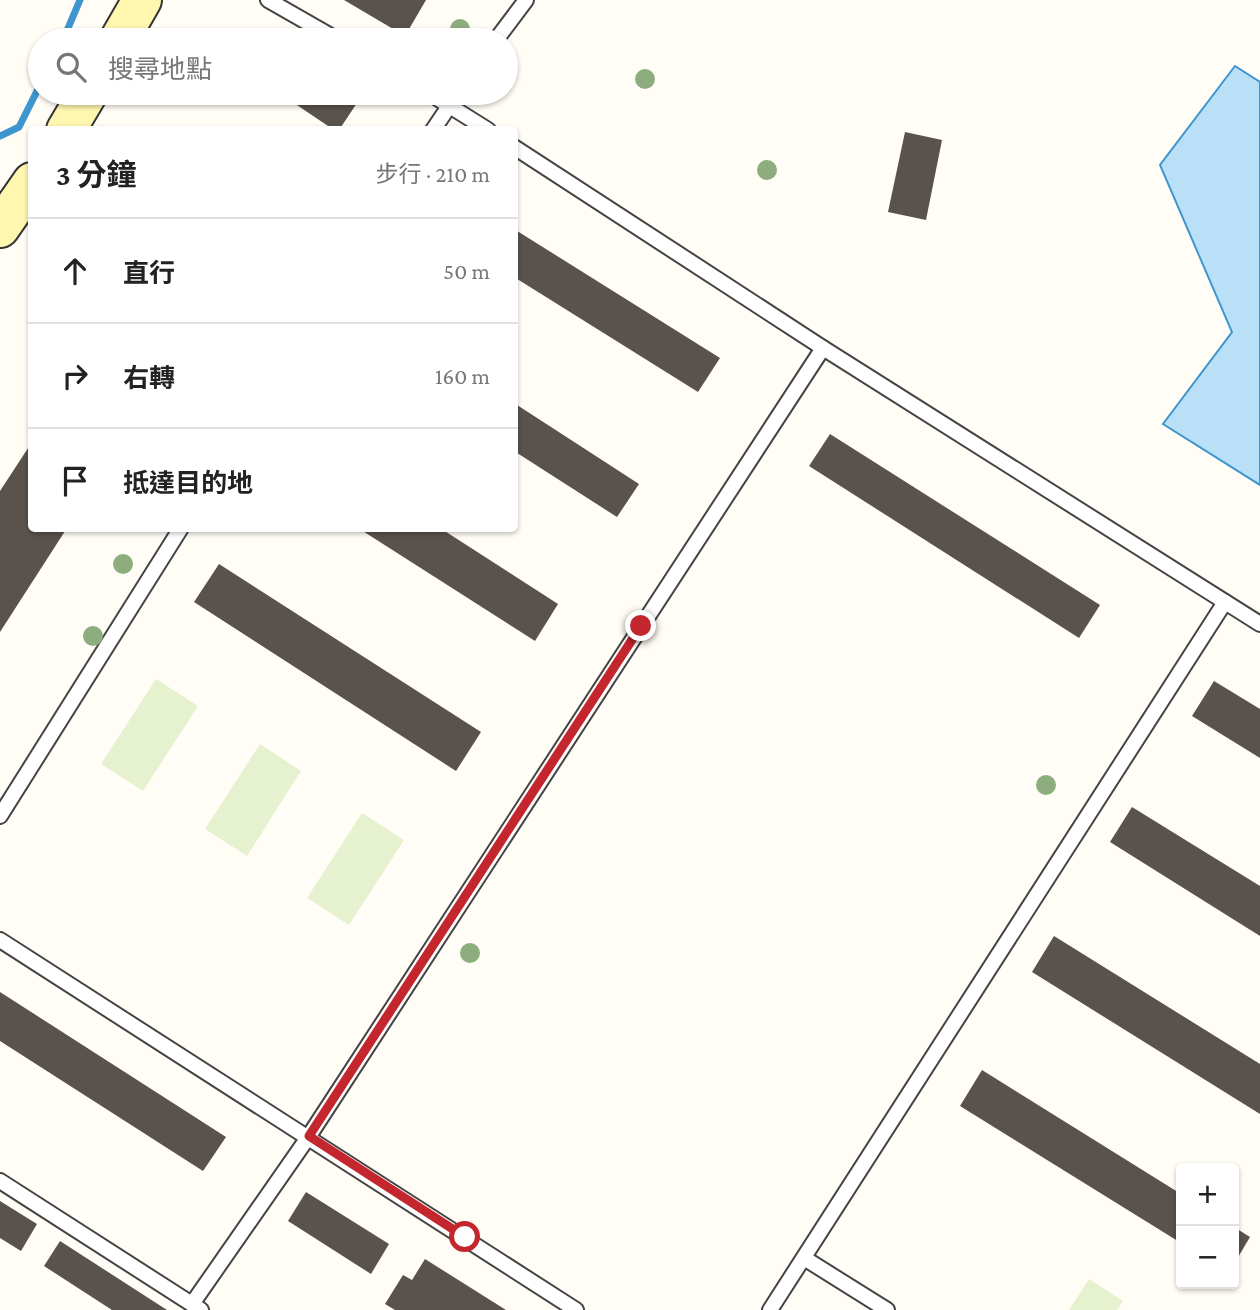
<!DOCTYPE html>
<html lang="zh-TW">
<head>
<meta charset="utf-8">
<style>
	body { margin:0; font-family:"Crimson Pro","Noto Sans TC",serif; background:#f6f6f6; color:#222 }
	.controls { position:absolute; right:21px; bottom:21px; display:grid; overflow:hidden; border-radius:7px; box-shadow:0 2px 5px #0004 }
	.controls button { width:63px; height:63px; display:grid; place-items:center; padding:0; border:0; border-bottom:2px solid #e0e0e0; background:#fff; color:#222; font:35px sans-serif }
	.stop { position:absolute; width:21px; height:21px; margin:-16px; border:5px solid #c4262e; border-radius:50%; background:#fff }
	.stop.end { background:#c4262e; border-color:#fff; box-shadow:0 2px 7px #0008 }
	.list { margin:0; padding:0; list-style:none }
	h2 { display:flex; justify-content:space-between; align-items:center; height:91px; margin:0; padding:0 28px; font-size:30px }
	h2 small { font-size:23px; font-weight:400; color:#767676 }
	.list li { display:grid; grid-template-columns:46px 1fr auto; gap:21px; align-items:center; box-sizing:border-box; height:105px; padding:0 28px; border-top:2px solid #e0e0e0 }
	.list b { display:block; font-size:26px; white-space:nowrap }
	.list em { font-size:23px; font-style:normal; color:#767676 }
	.icon { flex:none; width:38px; height:38px; fill:none; stroke:currentColor; stroke-width:2; stroke-linecap:round; stroke-linejoin:round }
	.map { position:relative; flex:none; width:1260px; height:1310px; overflow:hidden }
	.search { position:absolute; background:#fff; box-shadow:0 2px 5px #0004; left:28px; top:28px; width:490px; height:77px; display:flex; align-items:center; gap:18px; box-sizing:border-box; padding:0 24px; border-radius:38px; color:#767676; font-size:26px }
	.panel { position:absolute; background:#fff; box-shadow:0 2px 5px #0004; left:28px; top:126px; width:490px; height:406px; border-radius:7px }
	.map>svg:first-child { display:block }
	.pitch { fill:#e6f2cf }
	.water { fill:#b9e0f7; stroke:#3f96cf; stroke-width:2 }
	.lines { fill:none; stroke-linecap:round; stroke-linejoin:round }
	.stream { stroke:#3f96cf; stroke-width:7 }
	.building { fill:#5a524d }
	.service-casing { stroke:#444; stroke-width:18 }
	.secondary-casing { stroke:#333; stroke-width:42 }
	.service { stroke:#fff; stroke-width:14 }
	.secondary { stroke:#fff6b0; stroke-width:38 }
	.tree { fill:#8dad7f }
	.route { stroke:#c4262e; stroke-width:9 }
</style>
</head>
<body>
<div class="map">
<svg width="1260" height="1310" viewBox="0 0 1260 1310">
	<rect width="100%" height="100%" fill="#fffdf5"/>
	<g class="pitch">
		<path d="M156,679l42,27 -55,85 -42,-27z"/>
		<path d="M260,744l41,27 -54,85 -42,-27z"/>
		<path d="M362,813l42,27 -55,85 -42,-27z"/>
		<path d="M1089,1279l34,22 -6,9h-48z"/>
	</g>
	<path class="water" d="M1235,66l25,16v403l-97,-61 69,-92 -72,-167z"/>
	<g class="lines">
		<g class="stream">
			<path d="M63,40l17,-40"/>
			<path d="M0,136l19,-9 21,-42"/>
		</g>
	</g>
	<g class="building">
		<path d="M344,0h82l-21,36z"/>
		<path d="M279,93h76l6,4 -22,33h-5z"/>
		<path d="M905,132l37,8 -16,80 -38,-8z"/>
		<path d="M514,229l206,129 -22,34 -184,-115z"/>
		<path d="M514,403l125,81 -22,33 -103,-66z"/>
		<path d="M830,434l270,171 -21,33 -270,-172z"/>
		<path d="M32,442v86h35l-67,104v-141z"/>
		<path d="M358,528h82l118,76 -23,37z"/>
		<path d="M219,564l262,168 -25,39 -262,-169z"/>
		<path d="M1214,681l46,28v49l-68,-42z"/>
		<path d="M1132,807l128,79v50l-150,-94z"/>
		<path d="M1054,936l206,128v50l-228,-142z"/>
		<path d="M0,992l226,145 -23,34 -203,-130z"/>
		<path d="M982,1070l199,124v49l-221,-137z"/>
		<path d="M306,1192l83,52 -18,30 -83,-53z"/>
		<path d="M0,1201l37,23 -16,27 -21,-13z"/>
		<path d="M1234,1227l16,10 -16,27z"/>
		<path d="M60,1241l107,69h-55l-68,-44z"/>
		<path d="M425,1259l81,51h-111l-10,-6 18,-29 9,5z"/>
	</g>
	<g class="lines">
		<defs>
			<g id="service">
				<path d="M268,0l70,40"/>
				<path d="M496,40l30,-40"/>
				<path d="M429,93l59,37"/>
				<path d="M433,130l25,-37"/>
				<path d="M514,147l309,201 437,276"/>
				<path d="M0,816l181,-288"/>
				<path d="M0,940l576,370"/>
				<path d="M0,1181l201,129"/>
				<path d="M804,1258l83,52"/>
				<path d="M192,1304l117,-168 514,-788"/>
				<path d="M770,1310l455,-708"/>
			</g>
			<g id="secondary">
				<path d="M119,40l23,-40"/>
				<path d="M66,130l22,-37"/>
				<path d="M0,228l32,-46"/>
			</g>
		</defs>
		<use href="#service" class="service-casing"/>
		<use href="#secondary" class="secondary-casing"/>
		<use href="#service" class="service"/>
		<use href="#secondary" class="secondary"/>
	</g>
	<g class="tree">
		<circle cx="460" cy="29" r="10"/>
		<circle cx="645" cy="79" r="10"/>
		<circle cx="767" cy="170" r="10"/>
		<circle cx="123" cy="564" r="10"/>
		<circle cx="93" cy="636" r="10"/>
		<circle cx="1046" cy="785" r="10"/>
		<circle cx="470" cy="953" r="10"/>
	</g>
	<g class="lines">
		<path class="route" d="M465,1237l-156,-101 332,-510"/>
	</g>
</svg>
<div class="controls">
<button>+</button>
<button>−</button>
</div>
<div class="stop" style="left:465px;top:1237px"></div>
<div class="stop end" style="left:641px;top:626px"></div>
<div class="search"><svg class="icon" aria-label="search" viewBox="0 0 24 24"><circle cx="10" cy="10" r="6"/><path d="M15 15l6 6"/></svg>搜尋地點</div>
<section class="panel">
<h2>3 分鐘<small>步行 · 210 m</small></h2>
<ul class="list">
<li><svg class="icon" aria-label="ahead" viewBox="0 0 24 24"><path d="M12 20V5M6 11l6-6 6 6"/></svg><div><b>直行</b></div><em>50 m</em></li>
<li><svg class="icon" aria-label="right" viewBox="0 0 24 24"><path d="M7 20v-9h11M14 6l5 5-5 5"/></svg><div><b>右轉</b></div><em>160 m</em></li>
<li><svg class="icon" aria-label="arrive" viewBox="0 0 24 24"><path d="M6 21V4h12l-3 4 3 4H6"/></svg><div><b>抵達目的地</b></div></li>
</ul>
</section>
</div>
</body>
</html>
